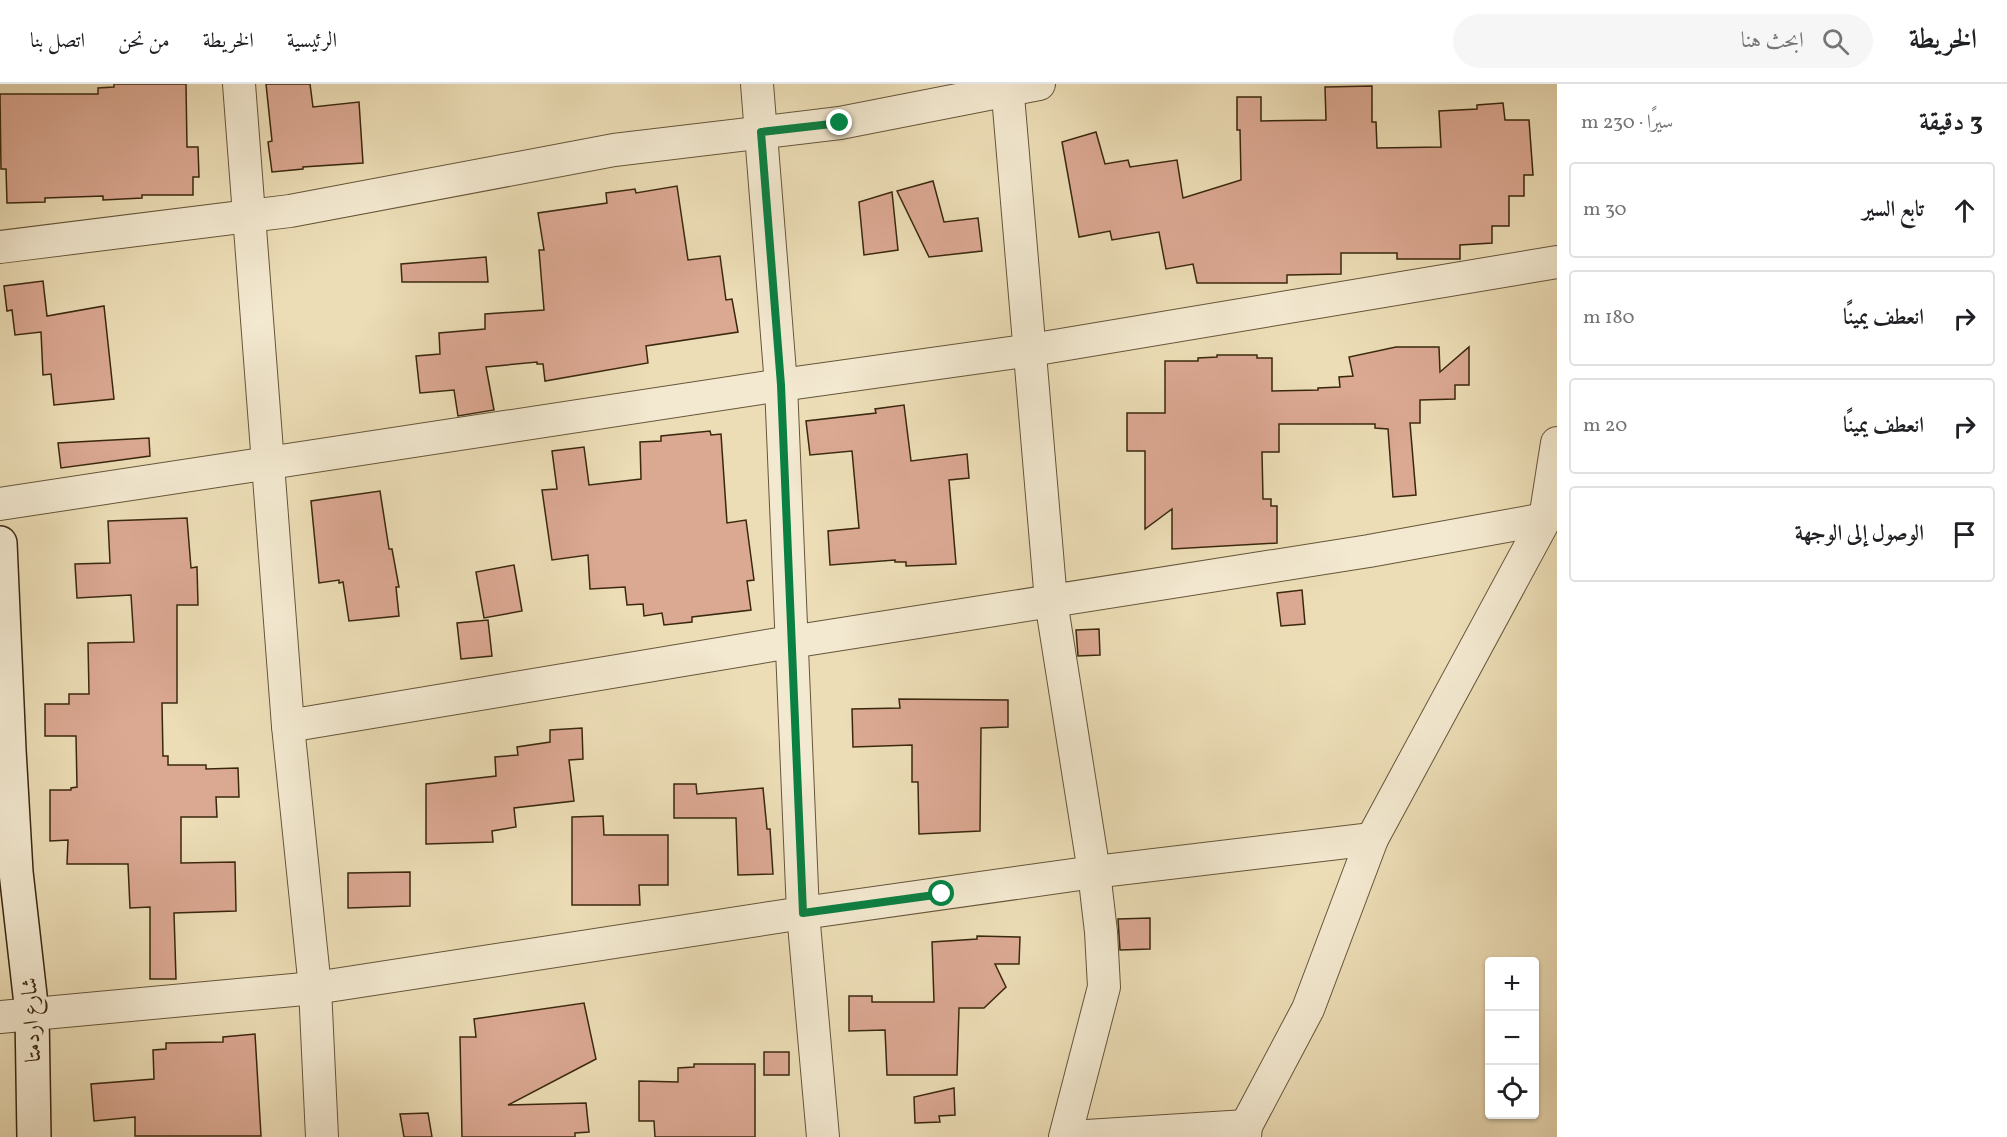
<!DOCTYPE html>
<html lang="ar">
<head>
<meta charset="utf-8">
<style>
	body { margin:0; font-family:Vollkorn,Amiri,serif; background:#f6f6f6; color:#202124; direction:rtl }
	.controls { position:absolute; right:18px; bottom:18px; display:grid; overflow:hidden; border-radius:6px; box-shadow:0 2px 4px #0004 }
	.controls button { width:54px; height:54px; display:grid; place-items:center; padding:0; border:0; border-bottom:2px solid #e0e0e0; background:#fff; color:#202124; font:30px sans-serif }
	.stop { position:absolute; width:18px; height:18px; margin:-14px; border:4px solid #0b8043; border-radius:50%; background:#fff }
	.stop.end { background:#0b8043; border-color:#fff; box-shadow:0 2px 6px #0008 }
	.list { margin:0; padding:0; list-style:none }
	h2 { display:flex; justify-content:space-between; align-items:center; height:78px; margin:0; padding:0 24px; font-size:26px }
	h2 small { font-size:20px; font-weight:400; color:#757577 }
	.list li { display:grid; grid-template-columns:39px 1fr auto; gap:18px; align-items:center; box-sizing:border-box; height:96px; margin:0 12px 12px; padding:0 12px; border:2px solid #e0e0e0; border-radius:6px }
	.list b { display:block; font-size:22px; white-space:nowrap }
	.list em { font-size:20px; font-style:normal; color:#757577 }
	.icon { flex:none; width:33px; height:33px; fill:none; stroke:currentColor; stroke-width:2; stroke-linecap:round; stroke-linejoin:round }
	.map { position:relative; flex:none; width:1557px; height:1053px; overflow:hidden; direction:ltr }
	header { display:flex; align-items:center; gap:36px; box-sizing:border-box; height:84px; padding:0 30px; background:#fff; border-bottom:2px solid #e0e0e0 }
	header strong { font-size:28px }
	nav { display:flex; gap:33px; margin-inline-start:auto; font-size:21px }
	.search { width:420px; height:54px; background:#f6f6f6; display:flex; align-items:center; gap:15px; box-sizing:border-box; padding:0 21px; border-radius:33px; color:#757577; font-size:22px }
	main { display:flex }
	aside { flex:1; background:#fff }
	.map>svg:first-child { display:block }
	.building { fill:#dba892; stroke:#3a280e; stroke-width:1.5 }
	.lines { fill:none; stroke-linecap:round; stroke-linejoin:round }
	.minor-casing { stroke:#665538; stroke-width:34 }
	.secondary-casing { stroke:#3a280e; stroke-width:36 }
	.minor { stroke:#f3e9d0; stroke-width:32 }
	.secondary { stroke:#f3e9d0; stroke-width:33 }
	.route { stroke:#0b8043; stroke-width:8 }
	.labels { text-anchor:middle; stroke-width:5; stroke-linejoin:round; paint-order:stroke }
	.street-label { font-size:22px; fill:#3a280e; stroke:#f3e9d0 }
</style>
</head>
<body>
<header>
<strong>الخريطة</strong>
<div class="search"><svg class="icon" aria-label="search" viewBox="0 0 24 24"><circle cx="10" cy="10" r="6"/><path d="M15 15l6 6"/></svg>ابحث هنا</div>
<nav><a>الرئيسية</a><a>الخريطة</a><a>من نحن</a><a>اتصل بنا</a></nav>
</header>
<main>
<aside>
<h2>3 دقيقة<small>سيرًا · 230 m</small></h2>
<ul class="list">
<li><svg class="icon" aria-label="ahead" viewBox="0 0 24 24"><path d="M12 20V5M6 11l6-6 6 6"/></svg><div><b>تابع السير</b></div><em>30 m</em></li>
<li><svg class="icon" aria-label="right" viewBox="0 0 24 24"><path d="M7 20v-9h11M14 6l5 5-5 5"/></svg><div><b>انعطف يمينًا</b></div><em>180 m</em></li>
<li><svg class="icon" aria-label="right" viewBox="0 0 24 24"><path d="M7 20v-9h11M14 6l5 5-5 5"/></svg><div><b>انعطف يمينًا</b></div><em>20 m</em></li>
<li><svg class="icon" aria-label="arrive" viewBox="0 0 24 24"><path d="M6 21V4h12l-3 4 3 4H6"/></svg><div><b>الوصول إلى الوجهة</b></div></li>
</ul>
</aside>
<div class="map">
<svg width="1557" height="1053" viewBox="0 0 1557 1053">
	<rect width="100%" height="100%" fill="#ecddb6"/>
	<filter id="stains"><feTurbulence type="fractalNoise" baseFrequency=".00333" numOctaves="4"/><feColorMatrix values="0 0 0 0 .2 0 0 0 0 .09 0 0 0 0 .02 0 0 0 .5 -.17"/></filter>
	<radialGradient id="worn" r=".72"><stop offset=".6" stop-color="#630" stop-opacity="0"/><stop offset="1" stop-color="#630" stop-opacity=".3"/></radialGradient>
	<g class="building">
		<path d="M114,0h72l1,63h11l1,30h-6v18h-51v3l-39,2v-4l-58,2v4l-38,1 -1,-34h-5l-1,-75h98v-6l16,-1z"/>
		<path d="M266,0h44l3,23 46,-5 4,61 -60,4v2l-31,3 -4,-30 4,-1z"/>
		<path d="M1372,2v36h4l1,26 64,-1 -2,-36 38,-2v-4l26,-2 2,17h24l4,55h-9v21h-15v30h-17v17l-32,2v14h-63v-6h-56v21l-54,1v8h-90l-4,-19 -27,5 -7,-37 -47,8 -2,-9 -31,6 -17,-95 34,-10 9,32 23,-4 2,7 47,-7 6,38 58,-18 -1,-50h-3v-33h24v24l65,-1 -1,-33z"/>
		<path d="M933,97l11,41 34,-4 4,33 -53,6 -32,-66z"/>
		<path d="M677,102l11,74 32,-4 6,44 6,-1 6,33 -92,14 2,17 -103,18 -2,-17h-6v-2l-51,5 8,43 -36,6 -4,-26 -34,3 -4,-37 24,-2 -1,-21 46,-4v-15l59,-4 -5,-60h5l-6,-37 69,-10 -1,-10 29,-4 1,4z"/>
		<path d="M892,108l6,58 -34,5 -5,-53z"/>
		<path d="M486,173l2,25h-86l-1,-18z"/>
		<path d="M43,197l4,35 57,-10 10,93 -60,6 -3,-31 -8,1 -2,-43 -26,3 -3,-25 -5,1 -3,-25z"/>
		<path d="M1396,263h43l1,25 29,-25v38h-14v14l-35,1v23h-10l6,72 -23,2 -5,-68 -13,-1v-4h-96v28h-17l1,47h8v7h6v37l-105,6v-40l-27,20v-78h-18v-38h38v-52h33v-3l19,-1v-2h40v3h15v33l46,-1v-2l22,-1 -1,-10 14,-1 -4,-19z"/>
		<path d="M904,321l7,56 56,-7 2,24 -20,2 7,84 -50,2v-4h-11v-2l-65,5 -2,-34 31,-3 -7,-77 -42,4 -4,-34 70,-8 -1,-4z"/>
		<path d="M710,347l1,4 10,-1 6,89 19,-3 8,60 -7,1 4,29 -59,7v5l-28,3 -2,-12 -18,3 -1,-12 -16,1 -2,-18 -35,2 -2,-34 -36,5 -10,-70 15,-1 -5,-38 32,-4 5,38 52,-6 -1,-37 21,-1v-5z"/>
		<path d="M149,354l1,18 -89,12 -3,-25z"/>
		<path d="M380,407l9,58h3l7,38h-3l3,29 -50,5 -6,-39 -4,1v-3l-20,3 -8,-82z"/>
		<path d="M187,434l4,50 6,-1 1,38h-21v98h-15l1,53h5v9h38v4l32,-1 1,29h-23l1,20h-36v46l54,-1 1,49 -62,2 2,66h-26v-72l-20,1 -2,-44h-61l1,-24 -18,1v-51h21v-2l6,-1 -1,-51h-31v-32h24v-10h20l-1,-51 46,-1 -3,-47 -54,3 -2,-34 35,-1 -2,-42z"/>
		<path d="M514,481l8,46 -38,7 -8,-46z"/>
		<path d="M1302,506l3,34 -24,2 -4,-33z"/>
		<path d="M488,536l4,36 -31,3 -4,-36z"/>
		<path d="M1099,545l1,26 -22,1 -2,-26z"/>
		<path d="M899,615l109,1v27l-27,1 -1,103 -61,3 -1,-52h-6v-37l-59,2 -1,-38 48,-1z"/>
		<path d="M582,644l1,31 -14,1 5,41 -60,7 2,19 -24,4 1,11 -67,2v-60l70,-8 -1,-19 23,-2 -1,-8 33,-5v-12z"/>
		<path d="M674,700h22l1,10 66,-6 4,41h3l3,45 -35,1 -2,-57h-62z"/>
		<path d="M603,732l1,19h64v50h-29l1,20h-68v-88z"/>
		<path d="M410,788v34l-62,2v-35z"/>
		<path d="M1150,834v31l-30,1 -2,-31z"/>
		<path d="M977,852l43,1 -1,27h-24l11,23 -22,21h-25l-2,67h-70l-2,-45 -36,1v-35h23v6h62l-2,-60 45,-3z"/>
		<path d="M584,919l12,56 -88,46 78,-2 3,29 -14,1v4h-113l-2,-100h16l-2,-18z"/>
		<path d="M255,950l6,102h-126v-19l-41,4 -3,-37 63,-5 -1,-29 13,-1v-6l57,-1v-5z"/>
		<rect x="764" y="968" width="25" height="23"/>
		<path d="M694,980h61v73h-100l-1,-16h-15v-40l39,1v-14l16,-1z"/>
		<path d="M954,1004l1,27 -16,1 1,6 -25,1 -1,-26z"/>
		<path d="M428,1029l4,24h-28l-4,-23z"/>
	</g>
	<g class="lines">
		<defs>
			<g id="minor">
				<path d="M239,0l49,642 27,262 7,149"/>
				<path d="M757,0l24,301 22,528 20,224"/>
				<path d="M1007,0l44,517 43,271 7,60 3,55 -39,150"/>
				<path d="M0,163l290,-36 324,-61 226,-27 199,-39"/>
				<path d="M0,420l781,-119 250,-35 526,-88"/>
				<path d="M288,642l503,-84 578,-91 176,-32"/>
				<path d="M0,933l315,-29 488,-75 291,-41 278,-33"/>
				<path d="M1071,1053l175,-11"/>
				<path d="M1245,1053l1,-11 62,-117 64,-170 173,-320 12,-76"/>
			</g>
			<path id="secondary" d="M0,459l9,207 7,122 16,141 2,124"/>
		</defs>
		<use href="#minor" class="minor-casing"/>
		<use href="#secondary" class="secondary-casing"/>
		<use href="#minor" class="minor"/>
		<use href="#secondary" class="secondary"/>
	</g>
	<g class="lines">
		<path class="route" d="M840,39l-79,9 20,253 22,528 139,-19"/>
	</g>
	<g class="labels">
		<g class="street-label">
			<text transform="translate(30 936) rotate(-93)" y="8">شارع اردمتا</text>
		</g>
	</g>
	<rect width="100%" height="100%" filter="url(#stains)"/>
	<rect width="100%" height="100%" fill="url(#worn)"/>
</svg>
<div class="controls">
<button>+</button>
<button>−</button>
<button><svg class="icon" aria-label="locate" viewBox="0 0 24 24"><circle cx="12" cy="12" r="6"/><path d="M12 2v4M12 18v4M2 12h4M18 12h4"/></svg></button>
</div>
<div class="stop" style="left:942px;top:810px"></div>
<div class="stop end" style="left:840px;top:39px"></div>
</div>
</main>
</body>
</html>
